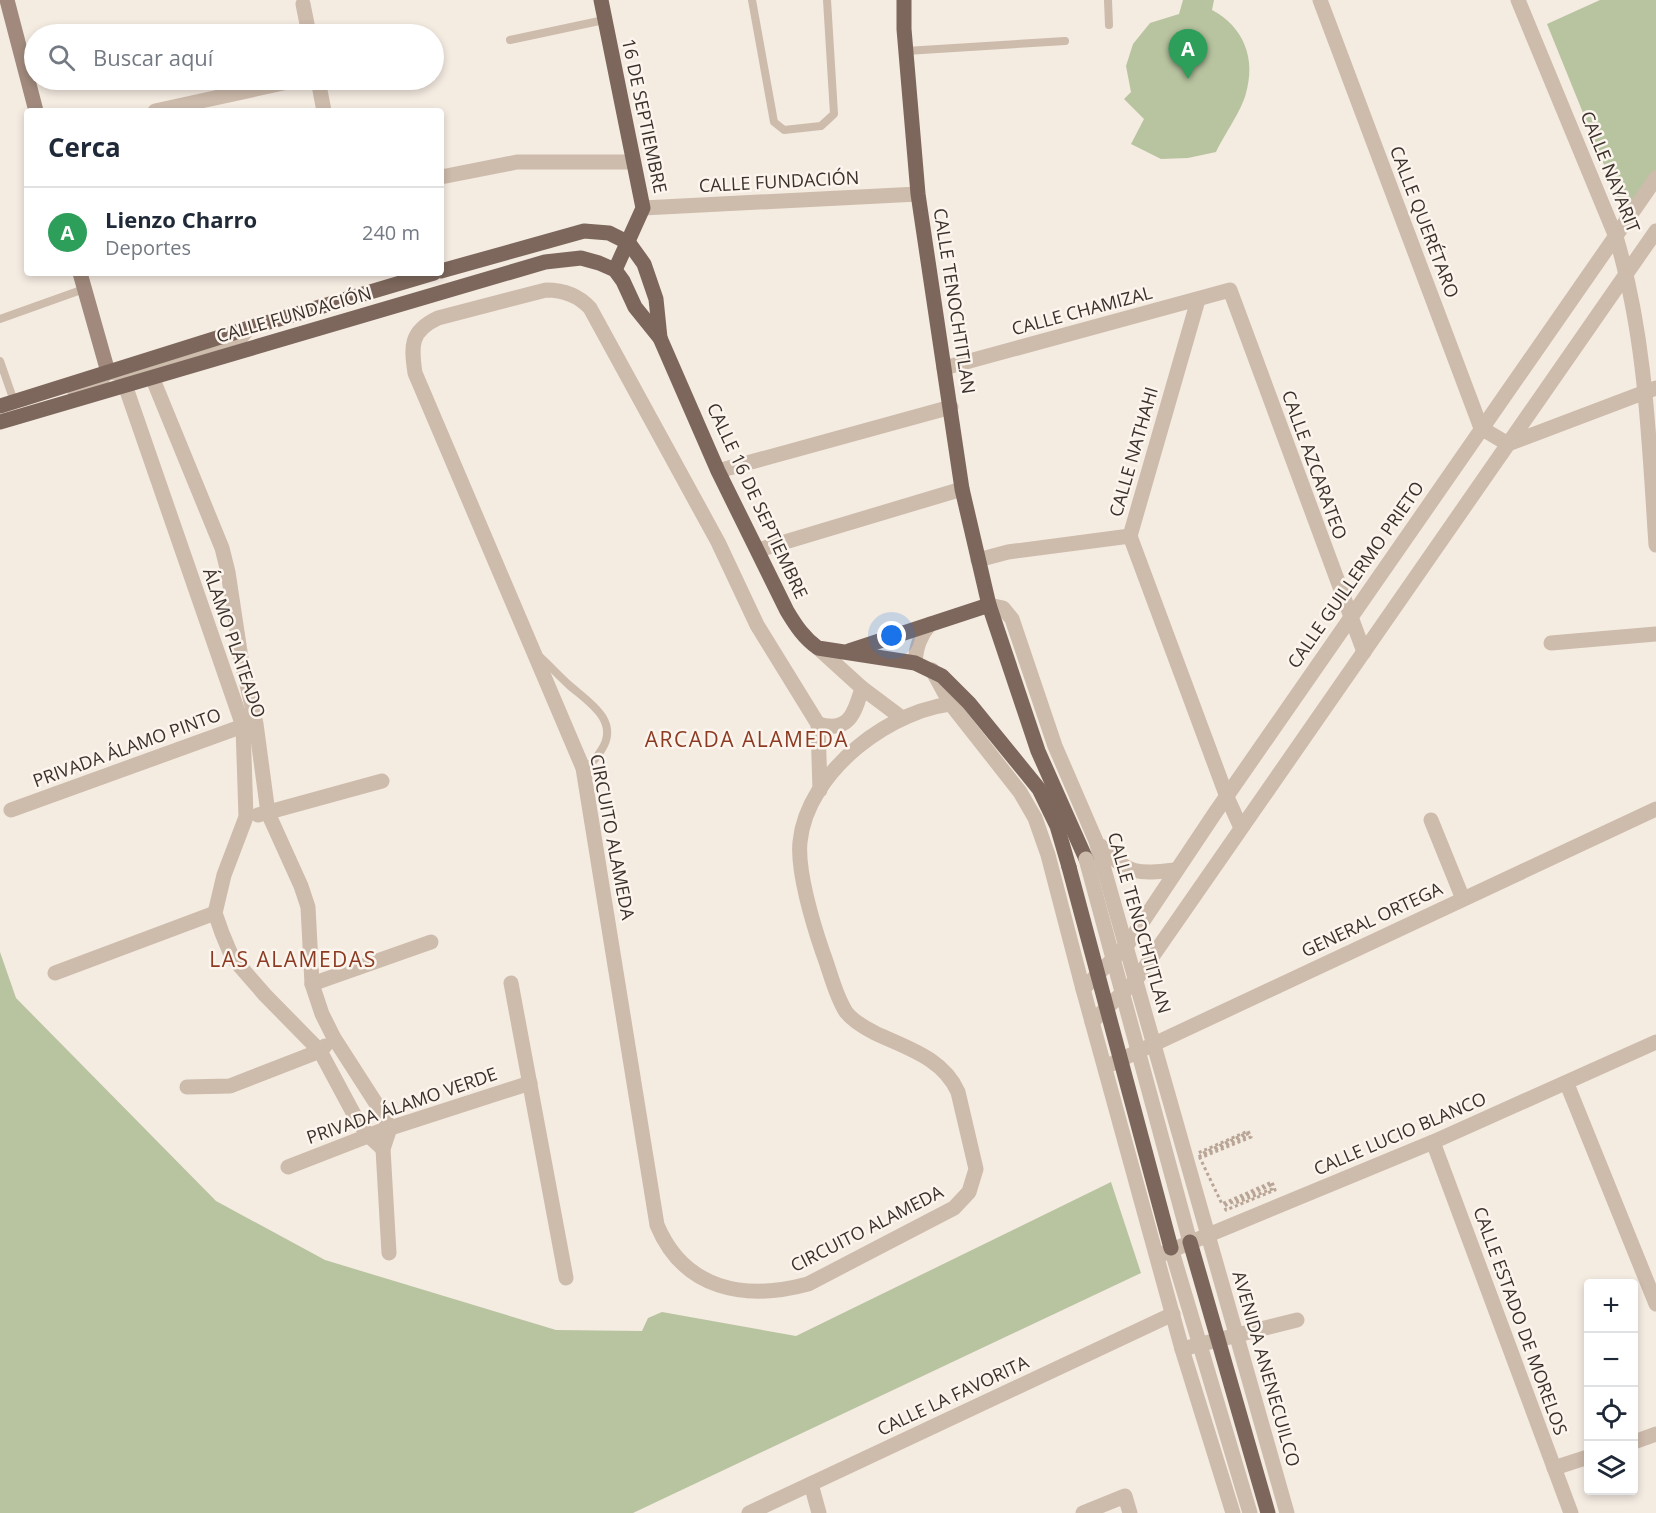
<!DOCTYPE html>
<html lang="es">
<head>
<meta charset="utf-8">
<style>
	body { margin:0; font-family:"Open Sans",sans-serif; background:#f2f2f3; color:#1f2937 }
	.controls { position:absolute; right:18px; bottom:18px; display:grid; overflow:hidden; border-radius:6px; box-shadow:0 3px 9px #0003 }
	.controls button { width:54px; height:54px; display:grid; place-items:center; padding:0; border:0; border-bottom:2px solid #e0e1e3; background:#fff; color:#1f2937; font:30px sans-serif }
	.you { position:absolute; left:892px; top:636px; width:21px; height:21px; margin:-15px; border:4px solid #fff; border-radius:50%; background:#1a73e8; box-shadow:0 0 0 9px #1a73e833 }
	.badge { display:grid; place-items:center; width:39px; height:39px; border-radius:50%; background:#0f766e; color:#fff; font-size:20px; font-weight:700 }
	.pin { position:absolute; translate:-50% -50px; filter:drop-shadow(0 2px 3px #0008) }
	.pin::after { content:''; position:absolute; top:32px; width:21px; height:18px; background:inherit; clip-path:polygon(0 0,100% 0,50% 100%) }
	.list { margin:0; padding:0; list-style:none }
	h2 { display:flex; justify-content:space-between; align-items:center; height:78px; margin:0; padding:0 24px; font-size:26px }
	h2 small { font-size:20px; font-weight:400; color:#747a83 }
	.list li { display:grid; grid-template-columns:39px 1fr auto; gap:18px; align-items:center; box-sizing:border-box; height:90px; padding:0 24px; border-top:2px solid #e0e1e3 }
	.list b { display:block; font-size:22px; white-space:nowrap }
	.list p { margin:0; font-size:20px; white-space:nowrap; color:#747a83 }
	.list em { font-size:20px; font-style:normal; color:#747a83 }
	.icon { flex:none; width:33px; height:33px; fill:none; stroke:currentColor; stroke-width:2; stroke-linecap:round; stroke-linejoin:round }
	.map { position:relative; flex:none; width:1656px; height:1513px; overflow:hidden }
	.search { position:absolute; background:#fff; box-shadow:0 3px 9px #0003; left:24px; top:24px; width:420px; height:66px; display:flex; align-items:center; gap:15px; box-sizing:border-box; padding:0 21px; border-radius:33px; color:#747a83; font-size:22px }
	.panel { position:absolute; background:#fff; box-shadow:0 3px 9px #0003; left:24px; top:108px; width:420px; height:168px; border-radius:6px }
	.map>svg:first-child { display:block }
	.green { fill:#b8c4a0 }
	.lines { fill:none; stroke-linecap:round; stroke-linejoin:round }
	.service { stroke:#cdbbac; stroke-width:8 }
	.minor { stroke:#cdbbac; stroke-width:15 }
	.tertiary { stroke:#cdbbac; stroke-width:15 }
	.secondary { stroke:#a18a7d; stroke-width:15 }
	.primary { stroke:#7d675c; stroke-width:15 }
	.path-bridge { stroke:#b9a596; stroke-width:3; stroke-dasharray:3 3; stroke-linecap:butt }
	.tertiary-bridge { stroke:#cdbbac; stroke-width:15 }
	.primary-bridge { stroke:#7d675c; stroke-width:15 }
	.labels { text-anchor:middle; stroke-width:5; stroke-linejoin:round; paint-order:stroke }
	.street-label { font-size:18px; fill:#3b302b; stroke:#fbf5ee }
	.quarter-label { font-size:21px; letter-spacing:1.5px; fill:#8c3b22; stroke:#fbf5ee }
</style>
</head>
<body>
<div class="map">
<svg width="1656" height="1513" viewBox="0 0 1656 1513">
	<rect width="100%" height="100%" fill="#f4ebe1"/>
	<g class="green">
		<path d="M1183,0h31l-2,10c32,17 44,49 34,83 -4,17 -22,42 -30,59l-28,6 -27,1 -30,-15 13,-25 -20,-20 7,-7 -5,-26 7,-22 17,-21 29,-9z"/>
		<path d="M1600,0h56v173l-30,46 -79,-195z"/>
		<path d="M0,952l16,46 200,203 109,59 231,70 86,1 6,-13 14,-6 134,24 315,-154 30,91 -508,240h-633z"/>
	</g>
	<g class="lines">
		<g class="service">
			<path d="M752,0l22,122 10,8 37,-4 13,-12 -7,-114"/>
			<path d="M1108,0l1,25"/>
			<path d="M510,40l94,-20"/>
			<path d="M906,51l159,-10"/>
			<path d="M0,319l84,-30"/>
			<path d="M0,361l14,40"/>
			<path d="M539,656c10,9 20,20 30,29 18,16 51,35 33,64 -6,9 -9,15 -19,19"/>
		</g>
		<g class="minor">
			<path d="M1320,0l161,428"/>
			<path d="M1518,0l98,237c30,100 33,205 40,308"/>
			<path d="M303,4l6,30"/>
			<path d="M318,80l6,31"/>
			<path d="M155,111l142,-31"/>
			<path d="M441,177l76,-15h116"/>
			<path d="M643,208l275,-14"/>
			<path d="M944,368l286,-78 134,362"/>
			<path d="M152,377l70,171 6,24 13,86 15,66 12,89 33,73 7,21 4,77 10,30 12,24 45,70 11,20 -7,21 6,104"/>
			<path d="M125,385l118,341 3,91 -22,58 -9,38 7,20 10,24 33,38 55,56 37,69 12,16 14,13"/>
			<path d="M718,471l233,-64"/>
			<path d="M1130,536l97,261 14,31"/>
			<path d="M1130,536l68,-236"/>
			<path d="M758,550l204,-61"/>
			<path d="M978,560l30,-8 122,-16"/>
			<path d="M1551,643l105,-9"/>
			<path d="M818,648l44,40c-7,24 -13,46 -44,36"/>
			<path d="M862,688l40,30"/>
			<path d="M820,790l-2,-66 -61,-99 -39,-83 -128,-234c-12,-13 -26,-18 -44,-18l-108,28c-28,13 -27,28 -23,55l168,395 74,457c27,65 88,76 151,59l146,-76 15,-16 7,-23 -18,-77c-15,-34 -51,-44 -83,-59 -10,-5 -22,-12 -29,-21 -11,-17 -16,-41 -23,-59 -10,-29 -26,-82 -23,-111 7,-71 93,-136 161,-139"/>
			<path d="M11,810l232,-84 10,-1"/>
			<path d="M258,815l124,-34"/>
			<path d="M1431,820l32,79"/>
			<path d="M55,973l160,-60"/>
			<path d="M511,983l55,295"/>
			<path d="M312,984l119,-42"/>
			<path d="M1105,1067l551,-258"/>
			<path d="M1567,1084l89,220"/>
			<path d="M187,1087l43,-1 90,-35 5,-5"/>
			<path d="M1433,1142l138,371"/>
			<path d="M288,1167l90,-35 152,-49"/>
			<path d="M1160,1255l273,-113 223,-100"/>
			<path d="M1182,1349l115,-29"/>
			<path d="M1634,1442l22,-8"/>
			<path d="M1554,1468l34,-11"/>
			<path d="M811,1484l8,29"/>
			<path d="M749,1513l424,-199"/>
			<path d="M1083,1513l42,-17 5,17"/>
		</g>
		<g class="tertiary">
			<path d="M138,376l14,-8 86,-27 11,-13"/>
			<path d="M75,393l19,-6 14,-15 44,5"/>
			<path d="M1481,428l27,16 148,-56"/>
			<path d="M989,605l14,3 9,11 43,127 41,95 191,672"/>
			<path d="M915,663c1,-16 5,-27 15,-39"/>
			<path d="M932,670l18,33 70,89 15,26 13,37 35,134 99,360 51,164"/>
			<path d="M1101,846c26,29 38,28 74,24"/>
			<path d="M1083,989l44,-44 88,-132 441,-635"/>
			<path d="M1092,1022l44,-42 520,-749"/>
		</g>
		<g class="secondary">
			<path d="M7,0l29,111"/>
			<path d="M80,273l28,99"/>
		</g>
		<g class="primary">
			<path d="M601,0l42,208 -28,62"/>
			<path d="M904,0v29l14,165 44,295 27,116 49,146 48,108"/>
			<path d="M441,271l143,-40 25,2 20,10 15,21 12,35 4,39"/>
			<path d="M0,406l249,-78 185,-55"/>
			<path d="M0,422l545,-160 36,-4 18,5 16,7 8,11 12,26 25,31 58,133 69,140c9,15 17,27 31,37l97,15 27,13 27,27 70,86 18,37 12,41"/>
			<path d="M849,651l140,-46"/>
		</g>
		<path class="path-bridge" d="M1203,1153l44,-20 1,3 -48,20 -2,-3 50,-22 3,6 -51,21 22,46 50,-22 3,8 -49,20 -2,-4 47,-21 1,4 -39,15"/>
		<g class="tertiary-bridge">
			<path d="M1086,859l104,383"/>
			<path d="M1171,1248l79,265"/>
		</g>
		<g class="primary-bridge">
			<path d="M1069,867l102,381"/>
			<path d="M1190,1242l78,271"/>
		</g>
	</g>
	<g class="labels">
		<g class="street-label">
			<text transform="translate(644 116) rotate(78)" y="6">16 DE SEPTIEMBRE</text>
			<text transform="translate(1610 172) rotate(68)" y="6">CALLE NAYARIT</text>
			<text transform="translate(779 182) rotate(-3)" y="6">CALLE FUNDACIÓN</text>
			<text transform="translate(1424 222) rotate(69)" y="6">CALLE QUERÉTARO</text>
			<text transform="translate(954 301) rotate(81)" y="6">CALLE TENOCHTITLAN</text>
			<text transform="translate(1082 311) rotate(-15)" y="6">CALLE CHAMIZAL</text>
			<text transform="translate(294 315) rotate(-16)" y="6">CALLE FUNDACIÓN</text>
			<text transform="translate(1134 452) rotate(-74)" y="6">CALLE NATHAHI</text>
			<text transform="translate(1314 465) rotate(70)" y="6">CALLE AZCARATEO</text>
			<text transform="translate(757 501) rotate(65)" y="6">CALLE 16 DE SEPTIEMBRE</text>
			<text transform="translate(1356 575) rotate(-55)" y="6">CALLE GUILLERMO PRIETO</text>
			<text transform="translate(234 643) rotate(71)" y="6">ÁLAMO PLATEADO</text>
			<text transform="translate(127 748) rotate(-20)" y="6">PRIVADA ÁLAMO PINTO</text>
			<text transform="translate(612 837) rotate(79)" y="6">CIRCUITO ALAMEDA</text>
			<text transform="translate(1372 920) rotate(-25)" y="6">GENERAL ORTEGA</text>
			<text transform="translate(1139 923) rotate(74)" y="6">CALLE TENOCHTITLAN</text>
			<text transform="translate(402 1106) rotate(-19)" y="6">PRIVADA ÁLAMO VERDE</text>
			<text transform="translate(1400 1134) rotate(-23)" y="6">CALLE LUCIO BLANCO</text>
			<text transform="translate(867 1229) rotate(-27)" y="6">CIRCUITO ALAMEDA</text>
			<text transform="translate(1520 1321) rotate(70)" y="6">CALLE ESTADO DE MORELOS</text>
			<text transform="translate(1266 1369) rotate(74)" y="6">AVENIDA ANENECUILCO</text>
			<text transform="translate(953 1396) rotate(-25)" y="6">CALLE LA FAVORITA</text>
		</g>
		<g class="quarter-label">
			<text x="747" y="747">ARCADA ALAMEDA</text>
			<text x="293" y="967">LAS ALAMEDAS</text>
		</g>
	</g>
</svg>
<div class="controls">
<button>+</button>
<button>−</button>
<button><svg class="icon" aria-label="locate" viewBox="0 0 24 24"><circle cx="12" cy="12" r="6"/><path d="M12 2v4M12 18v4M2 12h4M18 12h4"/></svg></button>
<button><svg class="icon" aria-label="layers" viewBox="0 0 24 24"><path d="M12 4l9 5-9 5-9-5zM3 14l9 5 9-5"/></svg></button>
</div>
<div class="you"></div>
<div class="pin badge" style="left:1188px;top:79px;background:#2e9e5b">A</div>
<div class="search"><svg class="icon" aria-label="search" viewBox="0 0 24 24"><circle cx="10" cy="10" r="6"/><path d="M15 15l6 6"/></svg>Buscar aquí</div>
<section class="panel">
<h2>Cerca<small></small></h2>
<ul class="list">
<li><span class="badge" style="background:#2e9e5b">A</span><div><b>Lienzo Charro</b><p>Deportes</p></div><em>240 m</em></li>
</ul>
</section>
</div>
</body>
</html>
